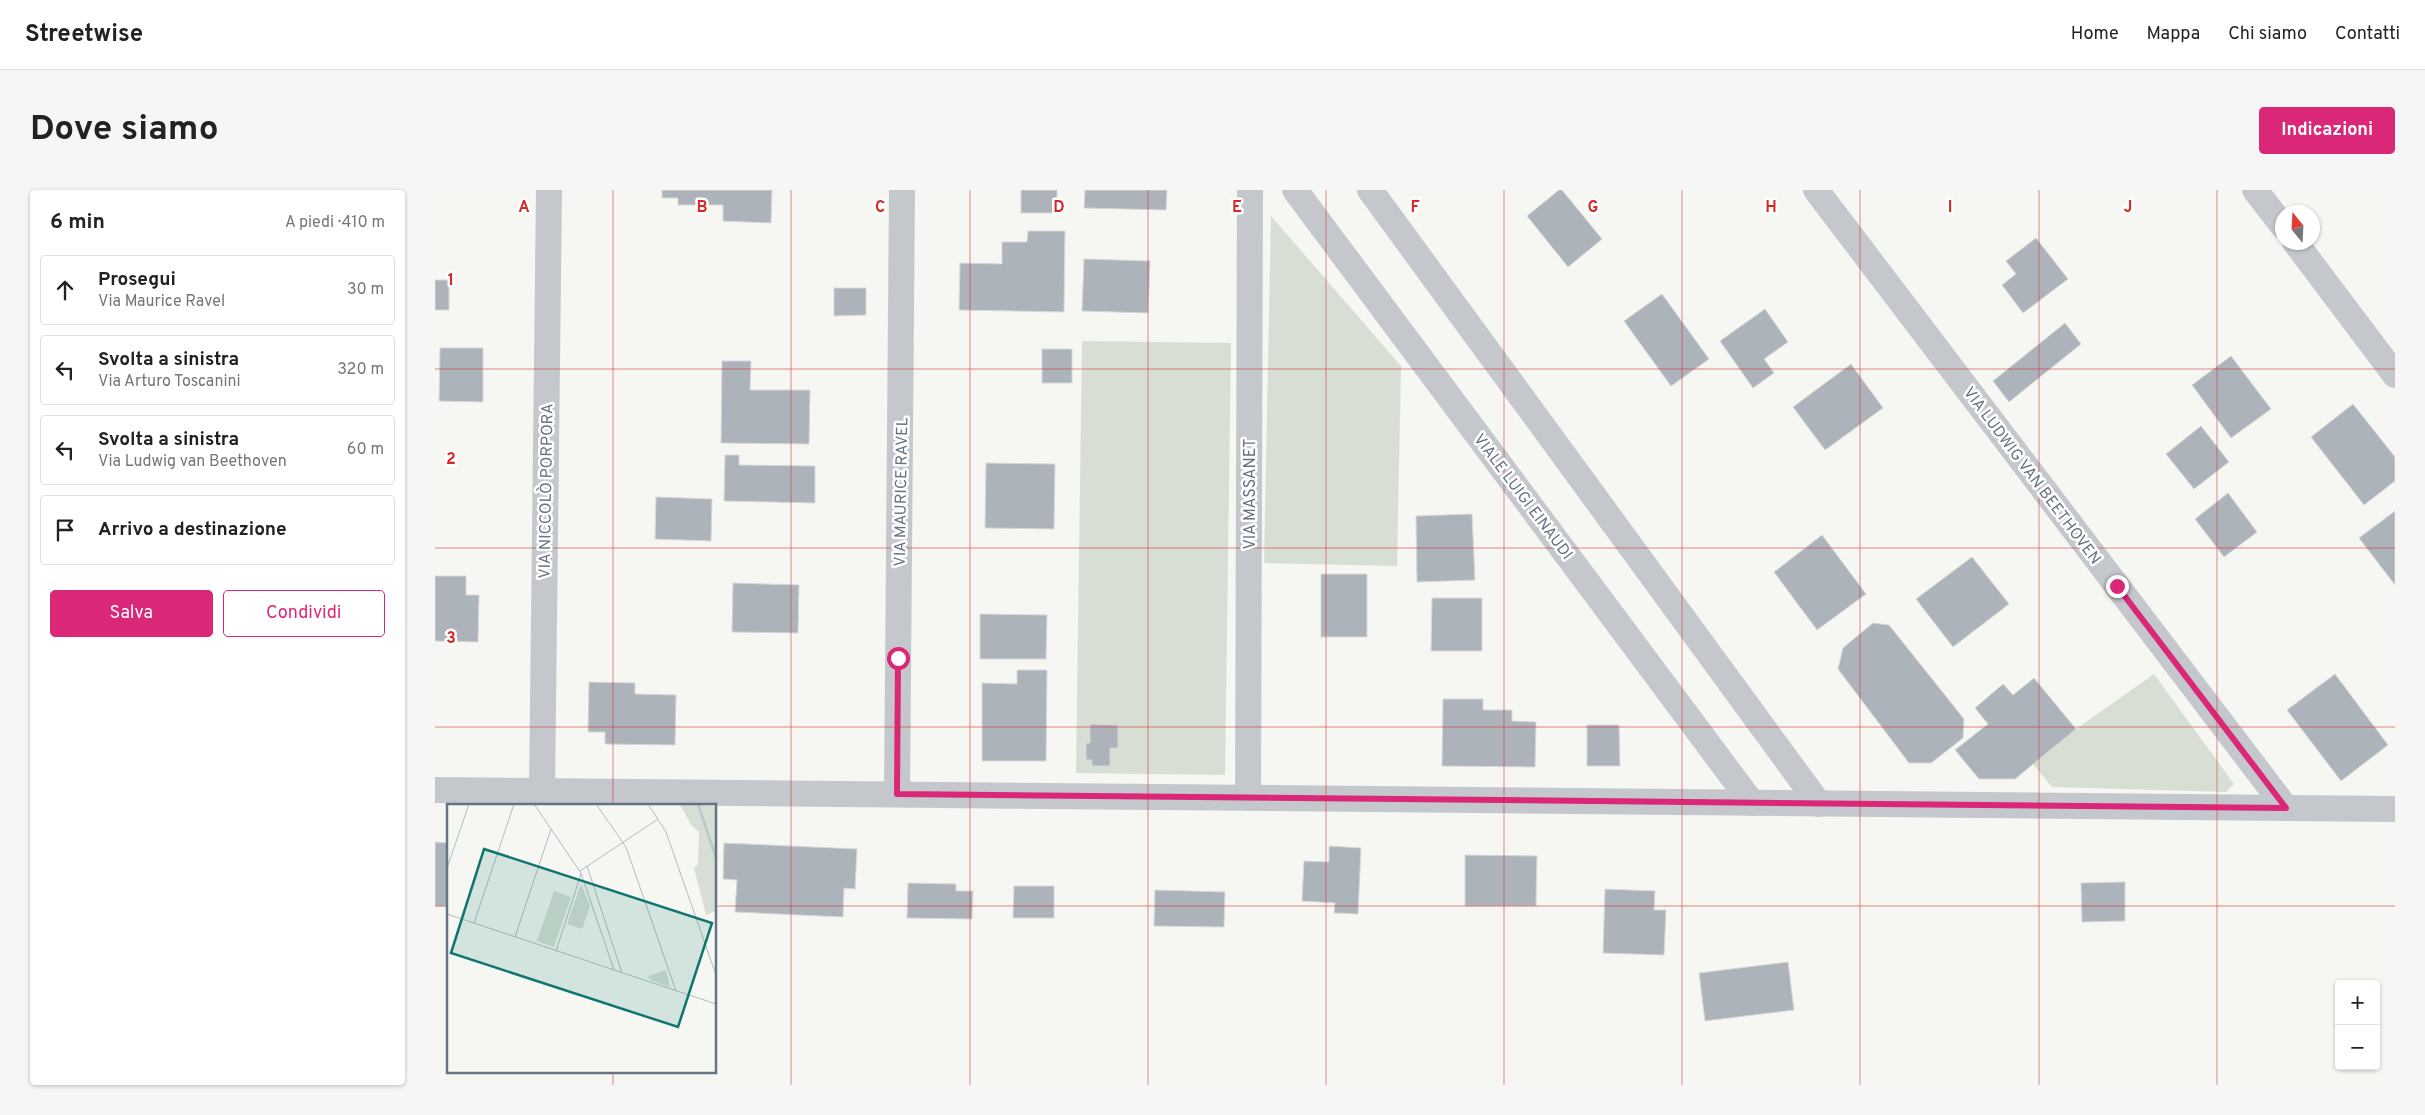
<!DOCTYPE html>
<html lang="it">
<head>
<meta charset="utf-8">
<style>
	body { margin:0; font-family:Overpass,sans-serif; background:#f6f6f6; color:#222 }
	.controls { position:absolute; right:15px; bottom:15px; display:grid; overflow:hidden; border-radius:5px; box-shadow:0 1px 4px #0004 }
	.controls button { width:45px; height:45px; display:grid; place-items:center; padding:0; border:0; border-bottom:1px solid #e0e0e0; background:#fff; color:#222; font:25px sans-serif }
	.compass { position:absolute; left:1840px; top:15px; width:45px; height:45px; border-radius:50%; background:#fff; box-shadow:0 1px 4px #0004; rotate:342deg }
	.stop { position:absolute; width:15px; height:15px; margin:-11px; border:4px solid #db2777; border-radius:50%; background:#fff }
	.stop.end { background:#db2777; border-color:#fff; box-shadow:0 1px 5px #0008 }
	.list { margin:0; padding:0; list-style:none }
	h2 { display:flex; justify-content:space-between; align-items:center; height:65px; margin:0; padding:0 20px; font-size:21px }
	h2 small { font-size:16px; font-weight:400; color:#767676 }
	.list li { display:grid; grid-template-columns:32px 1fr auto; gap:15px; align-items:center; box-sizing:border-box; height:70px; margin:0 10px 10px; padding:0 10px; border:1px solid #e0e0e0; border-radius:5px }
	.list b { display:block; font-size:19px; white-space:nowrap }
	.list p { margin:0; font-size:16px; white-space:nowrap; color:#767676 }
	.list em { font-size:16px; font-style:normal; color:#767676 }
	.actions { display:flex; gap:10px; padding:15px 20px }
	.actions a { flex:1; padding:11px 0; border:1px solid #db2777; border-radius:5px; text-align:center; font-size:18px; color:#db2777 }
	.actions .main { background:#db2777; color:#fff }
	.icon { flex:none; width:28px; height:28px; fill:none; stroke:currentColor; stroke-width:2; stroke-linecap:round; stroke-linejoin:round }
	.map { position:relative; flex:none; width:1960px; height:895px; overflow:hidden; border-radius:5px }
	header { display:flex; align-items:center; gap:30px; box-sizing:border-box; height:70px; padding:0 25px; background:#fff; border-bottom:1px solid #e0e0e0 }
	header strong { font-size:24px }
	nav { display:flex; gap:28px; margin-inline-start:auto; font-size:18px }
	.intro { display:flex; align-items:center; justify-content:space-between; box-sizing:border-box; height:120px; padding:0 30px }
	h1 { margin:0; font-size:35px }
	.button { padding:12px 22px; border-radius:5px; background:#db2777; color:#fff; font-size:18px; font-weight:700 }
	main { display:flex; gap:30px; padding:0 30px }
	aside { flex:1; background:#fff; border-radius:5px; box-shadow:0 1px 4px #0004 }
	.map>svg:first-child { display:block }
	.green { fill:#d7ded4; fill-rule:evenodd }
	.building { fill:#acb3ba; stroke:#d8d8d6 }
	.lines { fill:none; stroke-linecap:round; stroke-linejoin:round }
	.minor { stroke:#c4c7cb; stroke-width:26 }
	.route { stroke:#db2777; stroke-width:6 }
	.grid { fill:none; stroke:#d62828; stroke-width:1; stroke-opacity:0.55 }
	.labels { text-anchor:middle; stroke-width:5; stroke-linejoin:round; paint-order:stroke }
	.street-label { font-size:16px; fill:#647485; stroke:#fff }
	.inset-river { fill:none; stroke:#bcc7cc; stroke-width:2.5 }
	.inset-road { fill:none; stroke:#b3bbc0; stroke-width:1 }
	.view { fill:#0f766e; fill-opacity:0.15; stroke:#0f766e; stroke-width:2.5 }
	.inset-edge { fill:none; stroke:#647485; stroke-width:2.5 }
	.grid-label { font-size:16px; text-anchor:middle; font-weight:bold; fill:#d62828; stroke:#fff; stroke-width:5; stroke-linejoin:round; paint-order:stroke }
</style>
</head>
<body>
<header>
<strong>Streetwise</strong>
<nav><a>Home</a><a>Mappa</a><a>Chi siamo</a><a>Contatti</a></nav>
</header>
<div class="intro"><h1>Dove siamo</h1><a class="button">Indicazioni</a></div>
<main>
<aside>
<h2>6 min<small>A piedi · 410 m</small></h2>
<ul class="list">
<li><svg class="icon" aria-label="ahead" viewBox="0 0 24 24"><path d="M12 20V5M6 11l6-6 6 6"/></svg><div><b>Prosegui</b><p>Via Maurice Ravel</p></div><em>30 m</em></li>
<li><svg class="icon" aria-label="left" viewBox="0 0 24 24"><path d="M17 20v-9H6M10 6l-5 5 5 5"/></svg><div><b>Svolta a sinistra</b><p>Via Arturo Toscanini</p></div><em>320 m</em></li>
<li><svg class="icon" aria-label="left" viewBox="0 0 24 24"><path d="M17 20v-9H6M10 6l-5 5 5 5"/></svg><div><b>Svolta a sinistra</b><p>Via Ludwig van Beethoven</p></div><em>60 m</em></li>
<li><svg class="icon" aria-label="arrive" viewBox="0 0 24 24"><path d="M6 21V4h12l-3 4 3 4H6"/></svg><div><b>Arrivo a destinazione</b></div></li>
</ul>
<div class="actions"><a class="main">Salva</a><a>Condividi</a></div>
</aside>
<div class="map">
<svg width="1960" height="895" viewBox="0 0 1960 895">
	<rect width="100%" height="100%" fill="#f6f7f3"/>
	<g class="green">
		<path d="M836,26l130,150 -4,200 -133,-3z"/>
		<path d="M647,151l149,2 -6,432 -149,-2zM655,534l28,1v23l-31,-5h3z"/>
		<path d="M1719,484l80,110 -8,8 -174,-5 -19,-23 43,-35z"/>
	</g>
	<g class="building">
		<path d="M227,0h110l-1,33 -48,-2v-16h-45v-7h-16z"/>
		<rect x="586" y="0" width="36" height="23"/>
		<path d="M650,0h82l-1,20 -82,-2z"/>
		<path d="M1124,0h3l40,49 -34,28 -41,-51z"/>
		<path d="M593,41h37l-1,81 -105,-2 1,-47 42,1v-22h25z"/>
		<path d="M1601,48l32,41 -45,34 -21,-28 14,-11 -10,-13z"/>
		<path d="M649,69l66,2 -2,52 -66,-2z"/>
		<rect x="0" y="90" width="14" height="30"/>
		<path d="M399,98h32v27l-32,1z"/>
		<path d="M1227,104l47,65 -38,27 -47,-65z"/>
		<path d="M1330,119l23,33 -24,17 10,14 -21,15 -33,-47z"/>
		<path d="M1630,133l16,21 -72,58 -16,-21z"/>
		<path d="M5,158h43v54l-44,-1z"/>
		<rect x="607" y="159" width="30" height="34"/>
		<path d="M1796,166l40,53 -40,29 -39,-53z"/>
		<path d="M287,171h29l-1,29h60l-1,54 -88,-1z"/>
		<path d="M1416,174l32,44 -58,42 -32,-43z"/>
		<path d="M1918,214l42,53v24l-31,24 -53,-68z"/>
		<path d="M1766,236l28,36 -35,27 -28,-35z"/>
		<path d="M290,265h14v10l76,1v37l-91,-2z"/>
		<path d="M551,273l69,1 -1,65 -69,-1z"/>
		<path d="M1793,303l29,39 -33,25 -29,-38z"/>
		<path d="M221,307l56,2 -1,42 -56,-2z"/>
		<path d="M1960,321v74l-36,-47z"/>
		<path d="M1037,324l3,66 -58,2 -1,-66z"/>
		<path d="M1387,345l44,59 -49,36 -43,-58z"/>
		<path d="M1537,367l37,47 -56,43 -37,-48z"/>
		<rect x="886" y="384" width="46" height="63"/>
		<path d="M0,386h31v19h13l-1,47 -43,-1z"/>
		<path d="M298,393l66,2 -1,48 -66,-1z"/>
		<path d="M997,408h50v53h-51z"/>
		<path d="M545,424l67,1 -1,44h-66z"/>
		<path d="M1438,433l16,2 75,94 -1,19 -32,25h-22l-71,-94 5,-21z"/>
		<path d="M582,480h30l-1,91h-64v-78l35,1z"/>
		<path d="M1900,484l53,71 -47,36 -54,-71z"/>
		<path d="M1599,488l42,51 -61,50h-36l-24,-29 33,-26 -13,-16 28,-24 10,11z"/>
		<path d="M154,492l46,1v11l41,1 -1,50 -70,-1v-12h-17z"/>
		<path d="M1008,509h40v11h29v11l24,1 -1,45 -93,-1z"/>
		<path d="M655,534l28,1v23h-8v18h-18v-6h-6v-17h4z"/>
		<path d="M1152,535h32l1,41h-33z"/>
		<path d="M0,652l14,1v63h-14z"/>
		<path d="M289,653l133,6 -2,40 -11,-1 -1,29 -108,-5 2,-32 -14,-1z"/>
		<path d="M894,656l32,2 -3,66 -24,-1 1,-10 -33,-2 2,-40 25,1z"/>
		<path d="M1030,665l72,1 -1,50h-71z"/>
		<path d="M1690,692v39l-43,1 -1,-39z"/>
		<path d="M473,693l48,1v7h17l-1,28 -65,-1z"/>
		<path d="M579,696h40v32h-41z"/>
		<path d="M1170,699l50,2 -1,19h12l-2,45 -61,-2z"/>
		<path d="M720,700l70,2 -1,35 -70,-1z"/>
		<path d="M1353,772l6,48 -89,11 -6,-48z"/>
	</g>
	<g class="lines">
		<g class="minor">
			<path d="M860,0l457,613"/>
			<path d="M935,0l449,614"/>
			<path d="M1381,0l470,618"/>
			<path d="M1820,0l28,36"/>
			<path d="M1860,52l100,133"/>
			<path d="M0,600l1960,19"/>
			<path d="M107,601l7,-601"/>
			<path d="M462,604l5,-604"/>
			<path d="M813,608l2,-608"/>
		</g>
	</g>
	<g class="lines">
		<path class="route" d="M463,468l-1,136 1389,14 -169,-222"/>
	</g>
	<path class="grid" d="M178,0v615M356,0v895M535,0v895M713,0v895M891,0v895M1069,0v895M1247,0v895M1425,0v895M1604,0v895M1782,0v895M0,179h1960M0,358h1960M0,537h1960M0,716h14M280,716h1680M178,881v14"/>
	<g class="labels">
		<g class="street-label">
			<text transform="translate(1598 285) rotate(53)" y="6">VIA LUDWIG VAN BEETHOVEN</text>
			<text transform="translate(110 301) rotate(-89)" y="6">VIA NICCOLÒ PORPORA</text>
			<text transform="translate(465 302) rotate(-89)" y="6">VIA MAURICE RAVEL</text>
			<text transform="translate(814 304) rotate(-90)" y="6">VIA MASSANET</text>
			<text transform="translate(1089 306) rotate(53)" y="6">VIALE LUIGI EINAUDI</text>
		</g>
	</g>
	<g transform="translate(12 614)">
		<rect width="269" height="269" fill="#f6f7f3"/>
		<path d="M233,0l36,2v105l-10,4 -12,-47 4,-4 1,-32 -8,-7zM134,80l9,22 -8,23 -15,-5zM107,87l17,6 -17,50 -17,-6zM219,166l4,17 -20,-7 -2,-4z" fill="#d7ded4"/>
		<path class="inset-river" d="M251,0l18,54"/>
		<path class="inset-road" d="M87,0l47,69 33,97M149,0l30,43 50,144M201,0l18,28 50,143M140,62l35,107M0,64l22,-64M133,67l78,-52M0,110l269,90M27,119l40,-119M68,133l36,-108M109,147l25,-77"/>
		<path class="view" d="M37,45l228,74 -34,104 -227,-74z"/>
		<rect width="269" height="269" class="inset-edge"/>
	</g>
	<g class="grid-label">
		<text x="89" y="22">A</text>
		<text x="267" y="22">B</text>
		<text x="445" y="22">C</text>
		<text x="624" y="22">D</text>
		<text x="802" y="22">E</text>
		<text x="980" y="22">F</text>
		<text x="1158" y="22">G</text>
		<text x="1336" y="22">H</text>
		<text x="1515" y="22">I</text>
		<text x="1693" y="22">J</text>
		<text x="16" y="95">1</text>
		<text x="16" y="274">2</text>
		<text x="16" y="453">3</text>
	</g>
</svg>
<div class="controls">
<button>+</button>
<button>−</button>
</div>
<svg class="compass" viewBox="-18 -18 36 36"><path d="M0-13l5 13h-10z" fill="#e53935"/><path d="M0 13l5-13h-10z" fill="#767676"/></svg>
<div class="stop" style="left:463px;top:468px"></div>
<div class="stop end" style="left:1682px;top:396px"></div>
</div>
</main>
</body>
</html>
